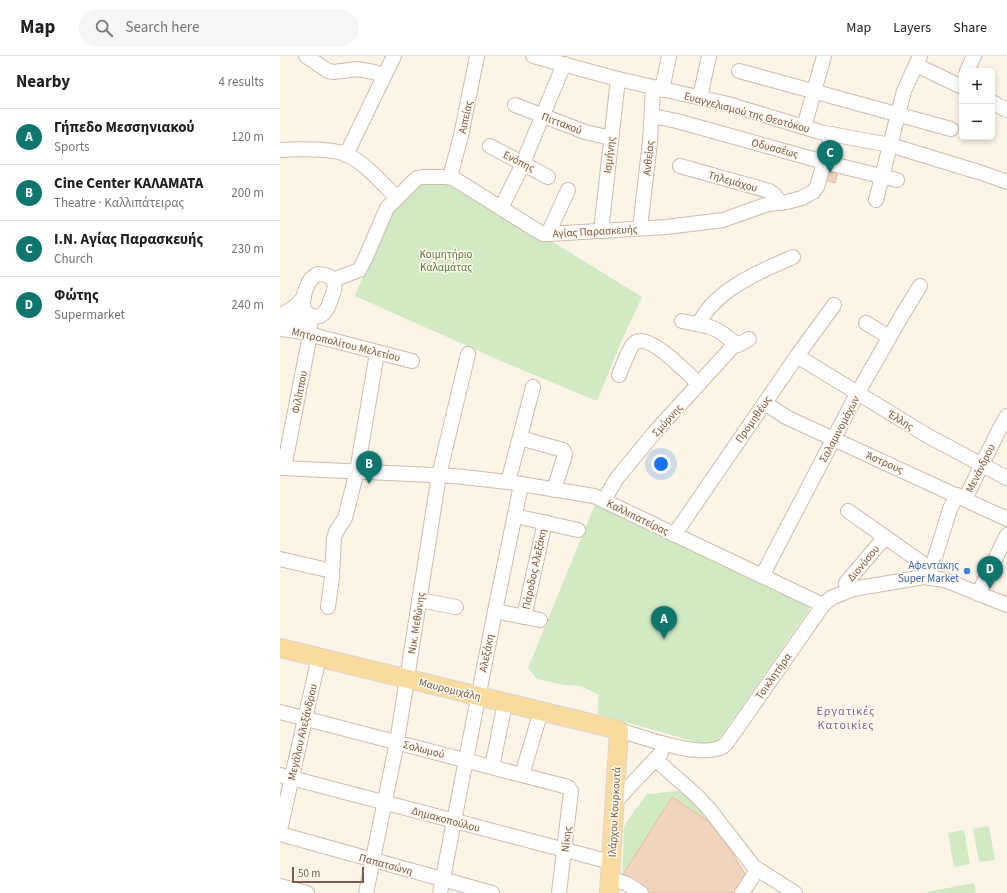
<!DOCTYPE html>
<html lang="en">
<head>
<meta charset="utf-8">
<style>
	body { margin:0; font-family:"Source Sans 3",sans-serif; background:#f6f6f6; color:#202124 }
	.controls { position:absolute; right:12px; top:12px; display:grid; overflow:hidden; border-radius:6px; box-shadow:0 2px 6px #0003 }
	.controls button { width:36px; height:36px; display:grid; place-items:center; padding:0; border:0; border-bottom:1px solid #e0e0e0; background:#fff; color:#202124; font:20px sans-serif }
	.scale { position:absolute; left:12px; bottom:10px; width:72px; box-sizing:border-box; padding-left:4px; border:2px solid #755b4b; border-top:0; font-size:11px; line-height:14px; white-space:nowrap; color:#755b4b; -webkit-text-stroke:3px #fff8ec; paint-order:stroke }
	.you { position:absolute; left:381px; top:408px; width:14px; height:14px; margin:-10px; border:3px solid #fff; border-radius:50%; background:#1a73e8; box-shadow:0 0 0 6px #1a73e833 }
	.badge { display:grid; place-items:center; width:26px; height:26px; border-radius:50%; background:#0f766e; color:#fff; font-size:13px; font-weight:700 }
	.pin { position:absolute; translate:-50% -33px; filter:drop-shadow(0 1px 2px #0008) }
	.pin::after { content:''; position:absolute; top:21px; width:14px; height:12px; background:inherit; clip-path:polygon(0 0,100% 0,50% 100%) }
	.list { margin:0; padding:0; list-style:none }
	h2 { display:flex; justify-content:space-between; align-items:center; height:52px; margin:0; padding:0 16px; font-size:17px }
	h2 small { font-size:13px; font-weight:400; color:#757577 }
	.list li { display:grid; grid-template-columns:26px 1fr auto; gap:12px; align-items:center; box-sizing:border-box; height:56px; padding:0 16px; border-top:1px solid #e0e0e0 }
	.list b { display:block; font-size:15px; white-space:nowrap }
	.list p { margin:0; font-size:13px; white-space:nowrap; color:#757577 }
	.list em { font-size:13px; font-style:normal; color:#757577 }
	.icon { flex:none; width:22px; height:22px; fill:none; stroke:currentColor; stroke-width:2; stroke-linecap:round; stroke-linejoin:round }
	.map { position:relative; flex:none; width:727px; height:837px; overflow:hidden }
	header { display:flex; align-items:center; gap:24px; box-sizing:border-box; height:56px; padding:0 20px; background:#fff; border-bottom:1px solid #e0e0e0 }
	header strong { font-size:19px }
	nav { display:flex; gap:22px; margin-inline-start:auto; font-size:14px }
	.search { width:280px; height:36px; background:#f6f6f6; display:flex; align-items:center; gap:10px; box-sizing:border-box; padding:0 14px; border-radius:22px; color:#757577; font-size:15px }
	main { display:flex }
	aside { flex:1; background:#fff }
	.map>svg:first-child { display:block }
	.green { fill:#d2eac4 }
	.building { fill:#f1d4be; stroke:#e4bb9e }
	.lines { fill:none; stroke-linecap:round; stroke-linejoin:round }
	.minor-casing { stroke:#cebcac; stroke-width:16 }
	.major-casing { stroke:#dbd4d0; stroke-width:20 }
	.minor { stroke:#fff; stroke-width:14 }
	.major { stroke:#fadb9f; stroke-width:18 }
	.shop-dot { fill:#3f7fe0; stroke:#fff8ec; stroke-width:1.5 }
	.labels { text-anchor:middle; stroke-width:3; stroke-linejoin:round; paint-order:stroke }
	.street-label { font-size:11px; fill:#755b4b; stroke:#fff8ec }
	.park-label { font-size:11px; fill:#527b42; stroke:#fff8ec }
	.shop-label { font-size:11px; fill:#366cbe; stroke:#fff8ec; text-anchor:end }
	.neighbourhood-label { font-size:12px; letter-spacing:1px; fill:#836292; stroke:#fff8ec }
</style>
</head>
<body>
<header>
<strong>Map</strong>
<div class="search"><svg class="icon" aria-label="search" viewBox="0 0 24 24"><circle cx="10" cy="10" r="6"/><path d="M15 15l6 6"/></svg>Search here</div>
<nav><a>Map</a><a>Layers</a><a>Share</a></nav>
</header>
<main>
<aside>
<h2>Nearby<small>4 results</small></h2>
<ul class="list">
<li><span class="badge">A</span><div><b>Γήπεδο Μεσσηνιακού</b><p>Sports</p></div><em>120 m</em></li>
<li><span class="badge">B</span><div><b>Cine Center ΚΑΛΑΜΑΤΑ</b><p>Theatre · Καλλιπάτειρας</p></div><em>200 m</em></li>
<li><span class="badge">C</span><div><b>Ι.Ν. Αγίας Παρασκευής</b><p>Church</p></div><em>230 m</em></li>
<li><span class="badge">D</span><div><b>Φώτης</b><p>Supermarket</p></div><em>240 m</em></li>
</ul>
</aside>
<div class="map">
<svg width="727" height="837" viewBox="0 0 727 837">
	<rect width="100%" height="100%" fill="#fcf4e6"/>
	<g class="green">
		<path d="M173,127l95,59h5l89,55 -20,43 -25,61 -96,-40 -146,-65 35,-87 25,-25z"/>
		<path d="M316,446l213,104v4l-86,124 -7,8 -13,2 -106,-30 2,-19 -18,-9 -17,-1 -27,-6 -9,-11z"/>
		<path d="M404,734l31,36 -43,-29 -50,79 2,-49 10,-16 14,-18 2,1z"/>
		<path d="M709,770l6,34 -16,2 -6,-33z"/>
		<path d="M684,774l6,34 -16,3 -6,-34z"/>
		<path d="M694,827l2,10h-49v-1z"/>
	</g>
	<g class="building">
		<path d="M546,108l13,3 -4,16 -13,-4z"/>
		<path d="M392,741l43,29 31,49 -12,18h-85l-27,-17z"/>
	</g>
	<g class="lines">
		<defs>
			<g id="minor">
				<path d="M26,0l22,15 6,1 23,-3 17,3 10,4"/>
				<path d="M253,0l85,23 110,25 92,28 70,13 92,28 25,9"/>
				<path d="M636,9l46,22"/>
				<path d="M459,15l212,58"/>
				<path d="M687,15l7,-15"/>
				<path d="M382,34l7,-34"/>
				<path d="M420,41l9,-41"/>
				<path d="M712,46l15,8"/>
				<path d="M235,49l70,27 26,6"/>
				<path d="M372,60l25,5 147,41 73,18"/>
				<path d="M524,71l20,-71"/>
				<path d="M210,90l58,31"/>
				<path d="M0,94c16,-1 53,-2 68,5 19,10 34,28 49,43"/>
				<path d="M66,99l48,-99"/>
				<path d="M400,110l89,25 5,3 6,9"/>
				<path d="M170,121l11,-41 16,-80"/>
				<path d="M596,144l28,-109 16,-35"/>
				<path d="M221,152l19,-38 44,-106"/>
				<path d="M360,172l10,-86 3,-54"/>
				<path d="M321,175l17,-152"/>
				<path d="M268,178l20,-44"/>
				<path d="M38,218c19,1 19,11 13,25 -3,10 -9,22 -21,16 -13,-5 -5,-27 1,-36 2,-2 4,-3 7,-5z"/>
				<path d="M53,224l26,-10 6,-11 22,-51 30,-30 5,-1h23l8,1 83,52 7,4h5l118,-7 57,-7 45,-16 19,-2 15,-4 11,-6 4,-5 15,-53"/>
				<path d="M0,260l16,-10 8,-9"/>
				<path d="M402,265l28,6 9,4 19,14 11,-6"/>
				<path d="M586,267l23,14"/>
				<path d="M419,268c15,-34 62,-53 94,-67"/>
				<path d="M0,271l18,-8 13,-3 -3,29 -24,123"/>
				<path d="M0,273l17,2 115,30"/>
				<path d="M517,300l131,80 79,42"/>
				<path d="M339,319c3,-7 11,-30 17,-33 15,-8 53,33 63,42"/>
				<path d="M485,347l21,14 15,7 206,95"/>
				<path d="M240,382l43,12 2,4 -1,4 -10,32"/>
				<path d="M0,412l174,8 54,6 86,14 229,109"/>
				<path d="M228,426l25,-95"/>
				<path d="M685,443l33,-67 9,-16"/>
				<path d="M324,444l13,-22 38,-46 80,-88"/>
				<path d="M568,455l77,54 4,12"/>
				<path d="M235,460l63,14"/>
				<path d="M394,479l123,-179 37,-51"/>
				<path d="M0,503l52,12"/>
				<path d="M482,520l95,-182 44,-77 19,-31"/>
				<path d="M649,521l21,-68 7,-14"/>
				<path d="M567,535l-1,-8 39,-46"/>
				<path d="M698,538l29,-59"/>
				<path d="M139,544l37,7"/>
				<path d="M48,551l4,-30 2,-39 2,-6 9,-14 12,-47 20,-118"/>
				<path d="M215,555l45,9"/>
				<path d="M244,561l21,-95"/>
				<path d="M0,656l288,75 3,4 -12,102"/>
				<path d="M339,674c23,7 89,32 107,14l97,-139 8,-7 22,-9 71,-12 21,3 62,25"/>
				<path d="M375,703l42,37 12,13 45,58 41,26"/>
				<path d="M212,711l13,-64"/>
				<path d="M0,719l331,87"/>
				<path d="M242,719l19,-64"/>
				<path d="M335,746l46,-49"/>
				<path d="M0,774l39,-173"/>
				<path d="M0,778l212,59"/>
				<path d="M330,822l17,6 14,9"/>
				<path d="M0,830l27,7"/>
				<path d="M86,837l31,-151 42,-267 29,-121"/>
				<path d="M160,837l55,-282 26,-126"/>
				<path d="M462,837l15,-23"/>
			</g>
			<path id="major" d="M0,592l339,82 -10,163"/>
		</defs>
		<use href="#minor" class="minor-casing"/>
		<use href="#major" class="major-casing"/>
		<use href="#minor" class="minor"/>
		<use href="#major" class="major"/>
	</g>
	<circle class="shop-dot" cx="687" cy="515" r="4"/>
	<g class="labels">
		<g class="street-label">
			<text transform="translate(467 56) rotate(15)" y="4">Ευαγγελισμού της Θεοτόκου</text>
			<text transform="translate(185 61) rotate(-78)" y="4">Αιπείας</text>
			<text transform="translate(282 67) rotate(21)" y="4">Πιττακού</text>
			<text transform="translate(495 92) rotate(15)" y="4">Οδυσσέως</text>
			<text transform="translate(329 99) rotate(-84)" y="4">Ισμήνης</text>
			<text transform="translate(368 102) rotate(-84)" y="4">Ανθείας</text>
			<text transform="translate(239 105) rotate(27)" y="4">Ενόπης</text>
			<text transform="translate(453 125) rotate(16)" y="4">Τηλεμάχου</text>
			<text transform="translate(315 175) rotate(-3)" y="4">Αγίας Παρασκευής</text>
			<text transform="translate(66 288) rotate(14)" y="4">Μητροπολίτου Μελετίου</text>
			<text transform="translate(19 336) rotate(-79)" y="4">Φιλίππου</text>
			<text transform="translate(473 363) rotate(-55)" y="4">Προμηθέως</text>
			<text transform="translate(387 364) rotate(-48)" y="4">Σμύρνης</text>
			<text transform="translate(621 364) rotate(31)" y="4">Έλλης</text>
			<text transform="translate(559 373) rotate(-62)" y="4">Σαλαμινομάχων</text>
			<text transform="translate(605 406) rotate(24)" y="4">Άστρους</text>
			<text transform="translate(700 412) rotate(-64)" y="4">Μενάνδρου</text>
			<text transform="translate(358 461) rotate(26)" y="4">Καλλιπατείρας</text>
			<text transform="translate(583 507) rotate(-50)" y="4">Διονύσου</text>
			<text transform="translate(254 513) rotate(-78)" y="4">Πάροδος Αλεξάκη</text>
			<text transform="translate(136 567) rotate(-81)" y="4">Νικ. Μεθώνης</text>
			<text transform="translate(206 597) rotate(-79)" y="4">Αλεξάκη</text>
			<text transform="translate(493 620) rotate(-55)" y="4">Τσικλητήρα</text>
			<text transform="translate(170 633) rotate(14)" y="4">Μαυρομιχάλη</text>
			<text transform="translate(22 676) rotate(-77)" y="4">Μεγάλου Αλεξάνδρου</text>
			<text transform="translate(144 693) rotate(15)" y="4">Σολωμού</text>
			<text transform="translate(334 756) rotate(-87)" y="4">Ιλάρχου Κουρκουτά</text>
			<text transform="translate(166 763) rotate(15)" y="4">Δημακοπούλου</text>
			<text transform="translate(286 783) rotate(-83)" y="4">Νίκης</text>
			<text transform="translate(106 808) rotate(15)" y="4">Παπατσώνη</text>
		</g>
		<g class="park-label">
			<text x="166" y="202">Κοιμητήριο<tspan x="166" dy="13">Καλαμάτας</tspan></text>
		</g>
		<g class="shop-label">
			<text x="679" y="513">Αφεντάκης<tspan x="679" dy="13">Super Market</tspan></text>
		</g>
		<g class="neighbourhood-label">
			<text x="566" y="659">Εργατικές<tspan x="566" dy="14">Κατοικίες</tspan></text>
		</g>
	</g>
</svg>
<div class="controls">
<button>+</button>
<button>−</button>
</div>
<div class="scale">50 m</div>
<div class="you"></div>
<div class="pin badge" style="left:384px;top:583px">A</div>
<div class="pin badge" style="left:89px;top:428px">B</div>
<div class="pin badge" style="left:550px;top:117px">C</div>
<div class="pin badge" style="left:710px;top:533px">D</div>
</div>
</main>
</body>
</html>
